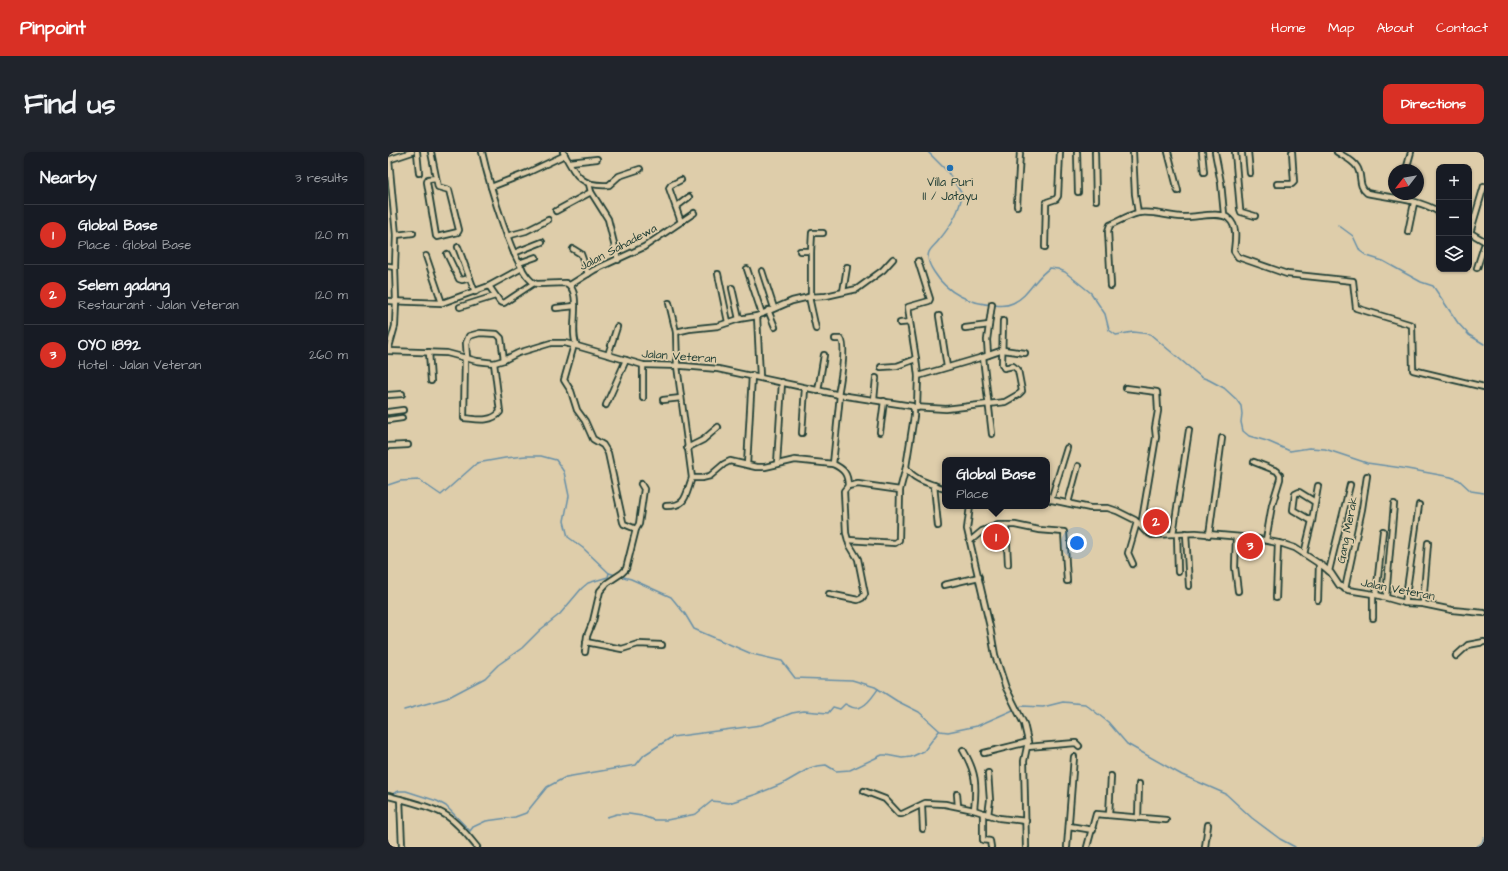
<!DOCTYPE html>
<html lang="en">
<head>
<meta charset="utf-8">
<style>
	body { margin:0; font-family:"Architects Daughter",sans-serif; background:#20242c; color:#f1f3f6 }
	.controls { position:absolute; right:12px; top:12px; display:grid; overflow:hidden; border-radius:8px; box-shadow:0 1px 3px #0004 }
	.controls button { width:36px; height:36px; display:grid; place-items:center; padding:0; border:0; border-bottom:1px solid #363941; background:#171b24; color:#f1f3f6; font:20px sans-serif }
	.compass { position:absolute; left:1000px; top:12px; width:36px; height:36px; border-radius:50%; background:#171b24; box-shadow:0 1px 3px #0004; rotate:239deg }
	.you { position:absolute; left:689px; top:391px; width:14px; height:14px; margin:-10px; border:3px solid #fff; border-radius:50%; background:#1a73e8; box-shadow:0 0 0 6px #1a73e833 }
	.badge { display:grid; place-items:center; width:26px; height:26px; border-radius:50%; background:#d93025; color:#fff; font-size:13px; font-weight:700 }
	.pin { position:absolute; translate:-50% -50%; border:2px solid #fff; box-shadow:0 1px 4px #0006 }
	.popup { position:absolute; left:554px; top:305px; width:108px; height:52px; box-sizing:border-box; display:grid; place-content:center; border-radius:8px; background:#171b24; filter:drop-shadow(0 1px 3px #0005); font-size:13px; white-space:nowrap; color:#9ea1a6 }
	.popup b { font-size:15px; color:#f1f3f6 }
	.popup::after { content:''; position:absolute; left:50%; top:100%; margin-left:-8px; border:8px solid transparent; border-top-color:#171b24 }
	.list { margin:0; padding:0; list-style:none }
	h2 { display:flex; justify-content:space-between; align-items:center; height:52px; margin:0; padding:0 16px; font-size:17px }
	h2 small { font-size:13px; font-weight:400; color:#9ea1a6 }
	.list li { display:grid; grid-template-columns:26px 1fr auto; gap:12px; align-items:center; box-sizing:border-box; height:60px; padding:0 16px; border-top:1px solid #363941 }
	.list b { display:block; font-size:15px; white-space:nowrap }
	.list p { margin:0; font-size:13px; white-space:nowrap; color:#9ea1a6 }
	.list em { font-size:13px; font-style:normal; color:#9ea1a6 }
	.icon { flex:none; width:22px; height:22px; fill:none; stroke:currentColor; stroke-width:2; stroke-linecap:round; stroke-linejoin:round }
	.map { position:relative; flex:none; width:1096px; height:695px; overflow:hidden; border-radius:8px }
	header { display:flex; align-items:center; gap:24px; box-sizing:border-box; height:56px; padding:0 20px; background:#d93025; color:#fff }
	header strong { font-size:19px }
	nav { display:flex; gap:22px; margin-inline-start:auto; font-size:14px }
	.intro { display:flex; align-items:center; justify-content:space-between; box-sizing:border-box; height:96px; padding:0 24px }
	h1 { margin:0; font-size:28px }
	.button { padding:10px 18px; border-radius:8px; background:#d93025; color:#fff; font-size:14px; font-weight:700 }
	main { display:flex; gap:24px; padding:0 24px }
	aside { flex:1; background:#171b24; border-radius:8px; box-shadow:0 1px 3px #0004 }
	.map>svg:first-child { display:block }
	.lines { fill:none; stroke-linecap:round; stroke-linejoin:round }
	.stream { stroke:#6890a7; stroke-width:1.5 }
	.minor-casing { stroke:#1f3d34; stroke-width:8 }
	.minor { stroke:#decdaa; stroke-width:4.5 }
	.poi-dot { fill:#1f6fb2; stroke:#decdaa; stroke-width:1.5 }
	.labels { text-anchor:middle; stroke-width:3.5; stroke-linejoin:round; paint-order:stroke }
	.poi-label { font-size:12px; fill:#1f3d34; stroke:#decdaa }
	.street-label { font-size:12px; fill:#1f3d34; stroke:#decdaa }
</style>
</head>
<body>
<header>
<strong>Pinpoint</strong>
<nav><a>Home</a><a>Map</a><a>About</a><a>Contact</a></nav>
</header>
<div class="intro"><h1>Find us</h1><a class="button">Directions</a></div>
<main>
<aside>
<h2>Nearby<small>3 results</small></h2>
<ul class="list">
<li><span class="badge">1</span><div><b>Global Base</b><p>Place · Global Base</p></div><em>120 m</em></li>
<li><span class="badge">2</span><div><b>Selem gadang</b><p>Restaurant · Jalan Veteran</p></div><em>120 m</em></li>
<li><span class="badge">3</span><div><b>OYO 1892</b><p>Hotel · Jalan Veteran</p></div><em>260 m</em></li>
</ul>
</aside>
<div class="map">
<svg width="1096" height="695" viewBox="0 0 1096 695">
	<rect width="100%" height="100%" fill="#decdaa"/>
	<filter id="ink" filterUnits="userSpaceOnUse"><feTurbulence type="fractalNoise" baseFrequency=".025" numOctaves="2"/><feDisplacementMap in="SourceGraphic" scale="8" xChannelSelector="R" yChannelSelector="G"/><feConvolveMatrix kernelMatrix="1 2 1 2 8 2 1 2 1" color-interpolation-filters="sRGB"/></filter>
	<g filter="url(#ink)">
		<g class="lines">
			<g class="stream">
				<path d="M540,0l19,19 15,23c-2,17 -12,33 -23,46 -3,4 -8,8 -10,12 -3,7 1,14 5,20 13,21 36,32 61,33 6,1 12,1 18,-2 16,-7 22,-26 37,-35l8,1 7,3 26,21 14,21 4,16 7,5 17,-3 17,2 51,43 8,3 15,8 12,11 5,7 1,8 -1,8 2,9 6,5 18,5 23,10 19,-3 16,1 42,14 35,5 49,9 8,3 12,11 13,2"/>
				<path d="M950,73l15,11 7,15 7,5 16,5 38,21 12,4 25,37 11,12 15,9"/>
				<path d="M0,333l12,-4 19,-1 22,15 36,-32 28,-5 21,-2h15l15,4 8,12 5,24 -5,25 4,16 15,11 26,25 7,2"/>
				<path d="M232,424l11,3 40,18 14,17 9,15 58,25 30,7 13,17 57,2 23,7 22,14 22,11 21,19 8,1 29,-6 45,-20 21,1 20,-5 22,2 23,18 19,22 55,31 44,19 26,24 28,21 15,8"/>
				<path d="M16,558l43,-12 38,-20 13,-13 24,-17 18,-18 20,-16 22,-26 6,-5 20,-6 1,-4"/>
				<path d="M2,643l9,-4h7l31,10 9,5 24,25 3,-4 13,-6 29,-4 11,-4 21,-26 19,-10 70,-12 8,-10 28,-18 89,-12 31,-12 12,-2 24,2 5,-6 7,2 5,-5c3,1 8,5 12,4 9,-1 16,-12 21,-19"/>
				<path d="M219,665l10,-3h12l13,2 12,4h13l29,-6 16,-13 17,2 28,-9 27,-11 26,-15 7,-2 9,-1 10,6 14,-1 32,-15h4l16,3 9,-1 13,-6 15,-20"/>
				<path d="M1088,695l6,-4 2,-6"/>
			</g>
			<defs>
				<g id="minor">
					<path d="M29,0l2,21"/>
					<path d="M43,0l7,35 11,3 10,40 -1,2 -21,5 -1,-1 -9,-54 1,-3 8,-1"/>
					<path d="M94,0c5,22 33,128 55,132l29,-1c18,9 2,47 11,63l66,19 40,1 35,3 122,26 72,11 2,3v7l-8,51c6,13 26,17 39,22"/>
					<path d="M175,0c13,23 17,35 46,33l10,-9 21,-7"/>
					<path d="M689,0l1,40"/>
					<path d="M707,0l1,48"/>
					<path d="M745,0l2,42 3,19"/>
					<path d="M780,0l10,39"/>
					<path d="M814,0l2,20"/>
					<path d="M827,0l6,31 3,31"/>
					<path d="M847,0l5,57 1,3 14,4"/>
					<path d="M860,0l2,21"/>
					<path d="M949,0c6,4 16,8 20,15 6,9 0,18 10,26 25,5 51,6 72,19"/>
					<path d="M0,8l24,-8"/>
					<path d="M182,10l27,-3"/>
					<path d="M1018,18l5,-18"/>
					<path d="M201,32l2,8 17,27 10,41"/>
					<path d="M889,32h15l2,-2 -2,-30"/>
					<path d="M103,35l36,-14 38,-18"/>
					<path d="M629,54l3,-54"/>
					<path d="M288,55l13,-10"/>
					<path d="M168,59l35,-19"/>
					<path d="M293,70l-12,-34 2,-3 10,-5"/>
					<path d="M1020,80l6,-29"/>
					<path d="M1081,80l15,9"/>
					<path d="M1082,81l14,-47"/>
					<path d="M8,83l17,-2"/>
					<path d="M119,84l19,-5 22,-11"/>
					<path d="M70,95l17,45"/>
					<path d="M657,95l1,-43 1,-2 9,-3 2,-3 2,-44"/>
					<path d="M185,97l8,5 7,20"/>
					<path d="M412,99h11v46"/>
					<path d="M423,99l1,-18h11"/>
					<path d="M126,101l28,-11"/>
					<path d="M59,102l12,25 3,1 8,-2"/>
					<path d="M38,104l16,47"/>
					<path d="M131,111l17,-6"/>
					<path d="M0,114l7,1"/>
					<path d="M1089,116l7,-22"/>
					<path d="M359,117l15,45"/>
					<path d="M374,119l12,37"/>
					<path d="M330,122l10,48"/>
					<path d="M182,133l24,-15 50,-23 50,-34"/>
					<path d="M101,134l11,16 4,1 30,-20"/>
					<path d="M723,134l-3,-55 2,-6c9,-4 19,-10 28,-12 16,-3 33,5 49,4 11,0 34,-6 42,2 9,8 6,22 5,32l4,6 49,17 66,7 3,27 56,17 1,45 71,17"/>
					<path d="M344,136l7,31"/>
					<path d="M455,140l4,-25"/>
					<path d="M421,145l7,32"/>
					<path d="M0,149l54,2 47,-17 33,-18"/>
					<path d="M281,151l7,29 1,34 15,112h10l8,-2 14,-12 6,-3 26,6h9l30,-7 38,4 7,-69"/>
					<path d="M72,155l35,-11"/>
					<path d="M168,156l19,-2"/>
					<path d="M380,158l7,17"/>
					<path d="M369,164l35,-15 17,-4 17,-1 31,-7 26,-19 10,-11"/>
					<path d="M551,164l8,51"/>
					<path d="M522,170l-2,-15 21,-6 1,-2 -12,-38"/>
					<path d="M512,171l10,-1 6,37"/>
					<path d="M577,176l24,-3"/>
					<path d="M288,180l13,-3 29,-3 21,-7 18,-3 3,61"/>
					<path d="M447,187h6c6,7 -1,45 -3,56"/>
					<path d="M186,193l-10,35 7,11 6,19 8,11 8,18 10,6 5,8 15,69 1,2 12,5 -10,40 -4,4 -15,10 -7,8 -7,30 -6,15 -2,16"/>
					<path d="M0,199l59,2 30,8 17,2 10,-3 14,-7 33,-10h14l12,3"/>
					<path d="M0,199l7,-25 1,-25 -1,-34 1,-32 -7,-75"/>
					<path d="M41,200l2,29"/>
					<path d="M220,203l9,-28"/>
					<path d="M600,203l-1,-15 5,-36"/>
					<path d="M595,205l9,77"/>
					<path d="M77,206l-1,60c12,1 27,5 36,-6l-6,-49"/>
					<path d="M79,206l-1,-15 3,-7 11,-3 17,1 4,4 3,22"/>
					<path d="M255,213v33"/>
					<path d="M493,215l16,-1 19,-7 2,17"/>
					<path d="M738,236l31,4 1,19 -3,17 1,9 -15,89"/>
					<path d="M430,239l6,-36"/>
					<path d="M0,243l14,-1"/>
					<path d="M275,248l18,-2"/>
					<path d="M486,248l2,-22"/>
					<path d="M218,253l20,-45"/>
					<path d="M525,255l33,2 59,-7 14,-8 3,-3 -4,-21 -5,-4 -9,2 -2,-4 1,-43"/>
					<path d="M529,256l1,-32 65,-19 20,-7 22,3"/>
					<path d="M0,260l15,-2"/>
					<path d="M0,268l14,-2"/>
					<path d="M492,280l4,-31"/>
					<path d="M414,281l3,-45"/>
					<path d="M0,294l20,-1"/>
					<path d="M299,296l16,-8 15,-13"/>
					<path d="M866,310l23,9 3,4v4l-8,26 -6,35"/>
					<path d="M389,312l5,-82"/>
					<path d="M445,312c11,5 15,10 15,22"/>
					<path d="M359,313l5,-90"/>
					<path d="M546,333l4,41"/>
					<path d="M659,347l43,9h18l9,3 18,9 10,11 7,4 44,-2 57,5 30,6 12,4 29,19 7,6 8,12 9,5 25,4 32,9 18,1 29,6 32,3"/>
					<path d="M663,348l16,-52"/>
					<path d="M680,351l10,-37"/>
					<path d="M278,354c22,0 19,-11 26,-28"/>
					<path d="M582,354l-3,23 23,98 5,28 11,33 18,36 3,13 1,5 -4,19 2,86"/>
					<path d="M924,369l-19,-11 2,-16 4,-2 16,10"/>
					<path d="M618,373l2,39"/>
					<path d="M248,377l3,-5 5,-35 -3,-5"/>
					<path d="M798,381l3,53"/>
					<path d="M785,382l16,-104"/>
					<path d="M789,382l1,38"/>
					<path d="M821,383l13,-97"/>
					<path d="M848,385l-1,30 3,24"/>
					<path d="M460,388l47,3 4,-3 1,-50 6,-23"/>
					<path d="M582,389l12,-10 16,-6h17l24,5 25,2 3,49"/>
					<path d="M916,402l8,-33 6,-35"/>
					<path d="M745,412l-5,-11 9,-31"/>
					<path d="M941,419l21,-86"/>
					<path d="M556,433l35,-8"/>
					<path d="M957,437l17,-80 5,-33"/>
					<path d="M441,442l29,6 4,-2 3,-4 -7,-35 -9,-15 -3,-11 -2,-42 4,-5 10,-2 42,6"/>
					<path d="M985,442v24"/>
					<path d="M988,443l7,-64"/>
					<path d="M998,445l8,-93"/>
					<path d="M888,446l2,-55"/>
					<path d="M930,448l1,-37"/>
					<path d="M1017,451l14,-98"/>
					<path d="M1035,452l5,-61"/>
					<path d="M198,490l36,7 16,-5 24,1"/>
					<path d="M1068,504l12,-11 16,-3"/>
					<path d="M639,595l49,-4 3,3"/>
					<path d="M575,598c13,22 14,34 11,60"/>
					<path d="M596,601l44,-11"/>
					<path d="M600,621l2,27 -2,15"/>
					<path d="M476,639l21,8 14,15h3l23,-11 20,1 29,6 25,8 27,3"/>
					<path d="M569,642l1,12"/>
					<path d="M0,644c16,4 46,11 59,20 12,8 21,20 30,31"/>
					<path d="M12,647l2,48"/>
					<path d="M534,654l1,23"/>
					<path d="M595,662v26l7,1 1,6"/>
					<path d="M721,663l2,-39"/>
					<path d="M750,666l1,-34"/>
					<path d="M681,674l24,4"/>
					<path d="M679,695l7,-90"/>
					<path d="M699,695l9,-33 70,6"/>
					<path d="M817,695l3,-22"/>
				</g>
			</defs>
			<use href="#minor" class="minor-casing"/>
			<use href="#minor" class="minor"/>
		</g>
	</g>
	<circle class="poi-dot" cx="562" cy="16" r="4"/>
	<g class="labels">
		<g class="poi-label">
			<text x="562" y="34">Villa Puri<tspan x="562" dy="14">II / Jatayu</tspan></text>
		</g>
		<g class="street-label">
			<text transform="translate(230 95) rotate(-28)" y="4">Jalan Sahadewa</text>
			<text transform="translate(291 204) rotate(4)" y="4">Jalan Veteran</text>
			<text transform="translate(959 378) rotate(-79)" y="4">Gang Merak</text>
			<text transform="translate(1010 437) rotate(11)" y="4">Jalan Veteran</text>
		</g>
	</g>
</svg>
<div class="controls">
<button>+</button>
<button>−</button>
<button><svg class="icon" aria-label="layers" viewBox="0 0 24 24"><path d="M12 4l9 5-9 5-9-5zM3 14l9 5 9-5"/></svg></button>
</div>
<svg class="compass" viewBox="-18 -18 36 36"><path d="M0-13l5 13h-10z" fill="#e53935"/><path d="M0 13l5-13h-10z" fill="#9ea1a6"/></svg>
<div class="you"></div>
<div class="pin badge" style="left:608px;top:385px">1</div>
<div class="popup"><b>Global Base</b>Place</div>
<div class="pin badge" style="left:768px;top:370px">2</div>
<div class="pin badge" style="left:862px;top:394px">3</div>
</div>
</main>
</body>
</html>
